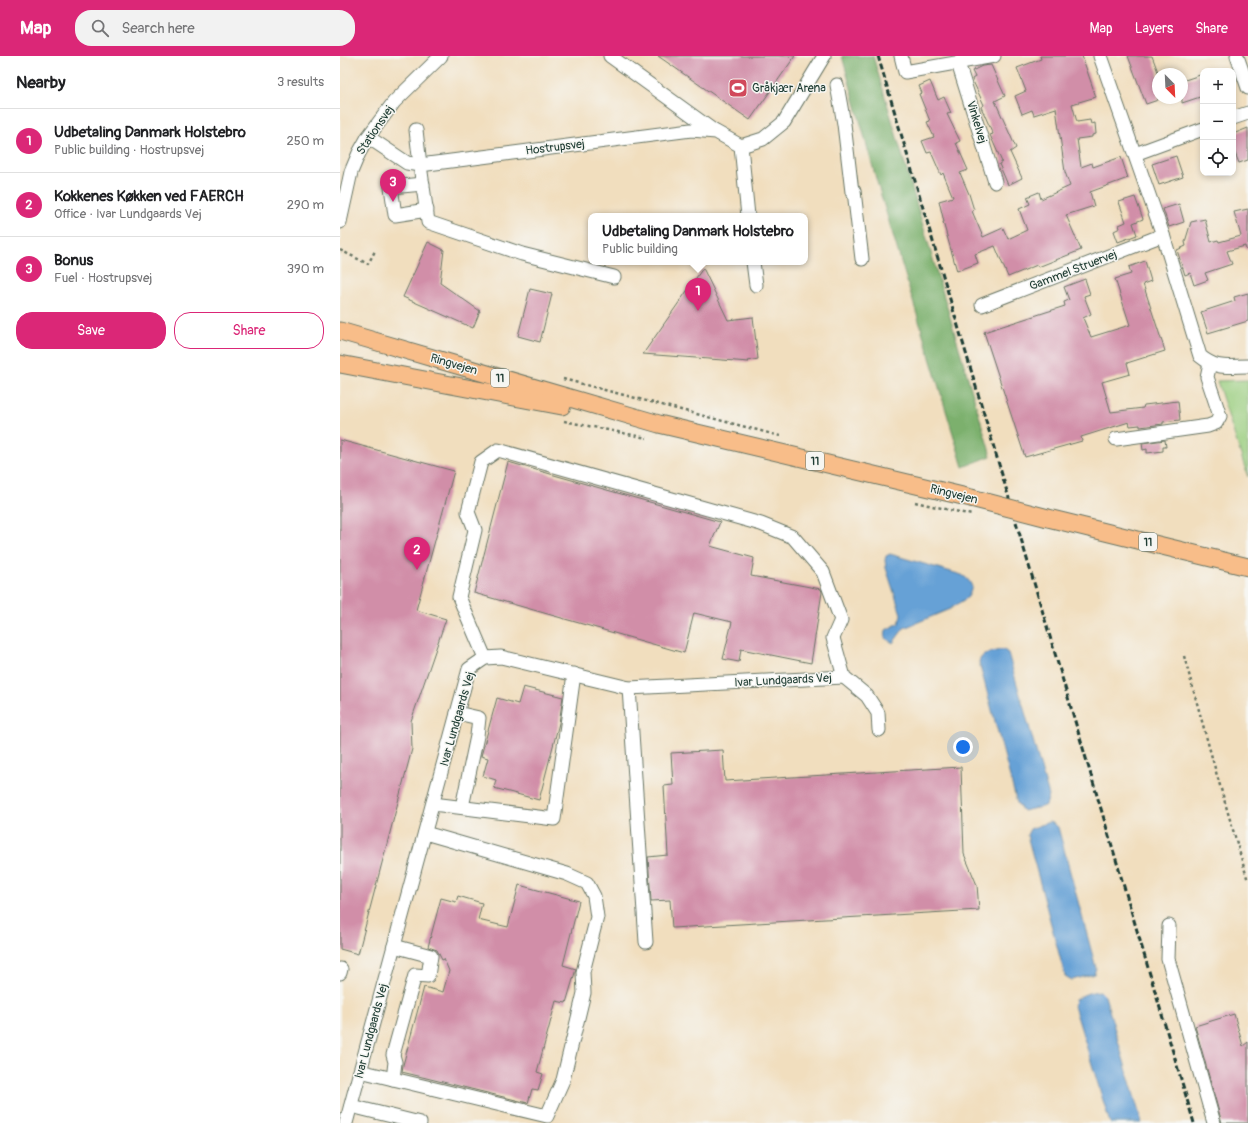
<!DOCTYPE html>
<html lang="en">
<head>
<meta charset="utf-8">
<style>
	body { margin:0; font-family:Pangolin,sans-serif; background:#f2f2f2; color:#202124 }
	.controls { position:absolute; right:12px; top:12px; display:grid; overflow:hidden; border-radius:8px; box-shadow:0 2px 6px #0003 }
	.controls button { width:36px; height:36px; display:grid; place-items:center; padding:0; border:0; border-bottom:1px solid #e0e0e0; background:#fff; color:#202124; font:20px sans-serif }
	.compass { position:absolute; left:812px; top:12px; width:36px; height:36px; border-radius:50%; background:#fff; box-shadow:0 2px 6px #0003; rotate:156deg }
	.you { position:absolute; left:623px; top:691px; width:14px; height:14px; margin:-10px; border:3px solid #fff; border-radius:50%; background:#1a73e8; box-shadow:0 0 0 6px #1a73e833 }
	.badge { display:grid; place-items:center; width:26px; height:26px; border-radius:50%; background:#db2777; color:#fff; font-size:13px; font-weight:700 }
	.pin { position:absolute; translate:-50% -33px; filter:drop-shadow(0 1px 2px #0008) }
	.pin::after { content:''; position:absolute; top:21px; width:14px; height:12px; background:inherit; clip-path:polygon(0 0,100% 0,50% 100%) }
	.popup { position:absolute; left:248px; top:157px; width:220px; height:52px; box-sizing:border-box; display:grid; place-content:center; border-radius:8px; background:#fff; filter:drop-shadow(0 1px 3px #0005); font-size:13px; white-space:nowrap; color:#757577 }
	.popup b { font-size:15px; color:#202124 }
	.popup::after { content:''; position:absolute; left:50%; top:100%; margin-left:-8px; border:8px solid transparent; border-top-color:#fff }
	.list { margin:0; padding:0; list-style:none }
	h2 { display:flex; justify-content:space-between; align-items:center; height:52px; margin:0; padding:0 16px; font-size:17px }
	h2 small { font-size:13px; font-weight:400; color:#757577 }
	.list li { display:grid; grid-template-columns:26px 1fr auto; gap:12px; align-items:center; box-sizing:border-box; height:64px; padding:0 16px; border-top:1px solid #e0e0e0 }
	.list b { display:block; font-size:15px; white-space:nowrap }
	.list p { margin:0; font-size:13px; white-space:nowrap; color:#757577 }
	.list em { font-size:13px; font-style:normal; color:#757577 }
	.actions { display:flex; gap:8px; padding:12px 16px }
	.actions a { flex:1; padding:9px 0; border:1px solid #db2777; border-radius:16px; text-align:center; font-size:14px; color:#db2777 }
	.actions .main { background:#db2777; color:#fff }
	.icon { flex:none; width:22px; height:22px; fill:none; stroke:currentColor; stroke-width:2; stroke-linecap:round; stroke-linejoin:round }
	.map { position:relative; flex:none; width:908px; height:1067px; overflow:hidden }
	header { display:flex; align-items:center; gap:24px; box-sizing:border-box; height:56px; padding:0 20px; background:#db2777; color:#fff }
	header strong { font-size:19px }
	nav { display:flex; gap:22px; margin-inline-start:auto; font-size:14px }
	.search { width:280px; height:36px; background:#f2f2f2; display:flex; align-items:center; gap:10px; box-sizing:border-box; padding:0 14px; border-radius:16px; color:#757577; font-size:15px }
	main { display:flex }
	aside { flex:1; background:#fff }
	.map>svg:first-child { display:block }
	.green { fill:#9acd7e; stroke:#5c8559 }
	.forest { fill:#7bb06d; stroke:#4d7650 }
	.water { fill:#66a1d6; stroke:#426f85 }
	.building { fill:#d18ea8 }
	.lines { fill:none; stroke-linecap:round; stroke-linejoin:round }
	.minor-casing { stroke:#687564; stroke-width:15 }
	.major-casing { stroke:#687564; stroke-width:19 }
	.path { stroke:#687564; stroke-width:2.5; stroke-dasharray:3 3; stroke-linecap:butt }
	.minor { stroke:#fff; stroke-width:13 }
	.major { stroke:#f8bd89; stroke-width:17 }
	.rail { stroke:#1f3d34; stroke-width:3; stroke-dasharray:6 3; stroke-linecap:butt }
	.major-bridge-casing { stroke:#687564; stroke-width:19; stroke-linecap:butt }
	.major-bridge { stroke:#f8bd89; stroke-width:17 }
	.labels { text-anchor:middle; stroke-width:3; stroke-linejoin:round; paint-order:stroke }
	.shield { fill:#f6f6f2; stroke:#60746d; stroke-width:1 }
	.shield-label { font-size:11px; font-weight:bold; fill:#1f3d34 }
	.poi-label { font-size:12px; fill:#1f3d34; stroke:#f6f6f2; text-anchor:start }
	.street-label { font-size:12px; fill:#1f3d34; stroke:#f6f6f2 }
</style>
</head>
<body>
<header>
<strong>Map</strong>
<div class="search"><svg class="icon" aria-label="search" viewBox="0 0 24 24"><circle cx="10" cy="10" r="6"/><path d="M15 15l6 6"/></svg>Search here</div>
<nav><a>Map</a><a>Layers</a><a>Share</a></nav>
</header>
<main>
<aside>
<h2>Nearby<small>3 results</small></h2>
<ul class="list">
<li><span class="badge">1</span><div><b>Udbetaling Danmark Holstebro</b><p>Public building · Hostrupsvej</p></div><em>250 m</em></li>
<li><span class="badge">2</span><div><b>Kokkenes Køkken ved FAERCH</b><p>Office · Ivar Lundgaards Vej</p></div><em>290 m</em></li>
<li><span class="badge">3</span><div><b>Bonus</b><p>Fuel · Hostrupsvej</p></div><em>390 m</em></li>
</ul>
<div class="actions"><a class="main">Save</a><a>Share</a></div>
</aside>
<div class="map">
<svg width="908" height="1067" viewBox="0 0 908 1067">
	<rect width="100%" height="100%" fill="#f6f6f2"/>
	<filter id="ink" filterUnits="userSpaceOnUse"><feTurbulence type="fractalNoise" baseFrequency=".025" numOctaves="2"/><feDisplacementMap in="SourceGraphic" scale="8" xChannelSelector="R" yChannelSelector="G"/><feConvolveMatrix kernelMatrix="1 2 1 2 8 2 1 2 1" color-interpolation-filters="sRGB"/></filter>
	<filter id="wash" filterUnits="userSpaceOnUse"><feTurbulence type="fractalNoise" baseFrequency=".012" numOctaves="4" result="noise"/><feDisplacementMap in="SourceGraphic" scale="16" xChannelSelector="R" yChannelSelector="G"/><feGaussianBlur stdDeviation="0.9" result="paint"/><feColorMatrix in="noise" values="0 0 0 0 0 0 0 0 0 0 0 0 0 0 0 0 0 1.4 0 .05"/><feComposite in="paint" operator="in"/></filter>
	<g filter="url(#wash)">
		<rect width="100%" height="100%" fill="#f1debe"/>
		<path class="green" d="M908,324v97l-31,-96z"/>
		<path class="forest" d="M502,0h31l118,400 -28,11 -86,-285z"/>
		<g class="water">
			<path d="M550,498l72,21c5,3 8,6 10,12l-4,10 -18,12 -46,19 -11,15 -8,-5 1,-8 13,-7 2,-9 -15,-46 -1,-8 1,-4z"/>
			<path d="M659,594h5l4,3 41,143 -3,9 -5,2 -18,4 -6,-8 -38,-141c2,-9 12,-9 20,-12z"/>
			<path d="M709,766l5,2 4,3 38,141 -2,6 -22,6 -7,-4 -38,-141 3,-6z"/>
			<path d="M760,935l5,5 37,127h-32l-36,-117 1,-6c8,-6 15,-8 25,-9z"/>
		</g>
		<g id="blocks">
			<g class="building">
				<path d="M318,0h137l-45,64z"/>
				<path d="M700,0h42l14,41 -24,7 5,18 13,-2 1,4 4,-1 1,11 -4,1v2l-15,2 4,28 11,-4 1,4 28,-10 7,21 -38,14 4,14 -28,9 15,35 -43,17 -1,-2 -29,12 -13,-31 -20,8 3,9 -21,8 -14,-49h1l-5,-21 14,-4 -10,-24 -2,2 -10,-23 -4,1 -5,-12 12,-4 -7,-15 3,-1 -11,-27 3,-1 -3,-7 11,-5 8,19 6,-3 7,16 -4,1 13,27 -4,2 12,27 -8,3 9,21 5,16 -2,1 11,26 20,-9 5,11 19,-9 -8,-21 11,-5 -3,-7 12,-5 2,7 29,-13 -5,-14 -9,-64 -22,7 -2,-5 -10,4 -7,-18 11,-5 -9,-23 24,-9z"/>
				<path d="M788,0h24l6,16v28l-12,4z"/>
				<path d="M651,9l14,31 -10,5 21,47 -6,4 12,26 -14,7 -9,-21 3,-2 -12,-27 3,-1 -12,-27 3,-2 -12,-26 3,-2 -3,-6 10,-5z"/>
				<path d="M863,18v22l-21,7v-22z"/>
				<path d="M908,72v32l-9,3 -6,-15v-14z"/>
				<path d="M836,100l7,21 -24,8 -7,-21z"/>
				<path d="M795,141l8,22 -10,4 4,12 -19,7 -4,-11 6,-3 -1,-3 7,-3 -7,-20z"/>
				<path d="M839,148l5,18 -15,5 -6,-18z"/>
				<path d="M908,153v40l-2,1 -1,-4 -18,5 5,13 -27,9 3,7 -14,5 -4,-12 -5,2 -8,-25 9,-4 -1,-4 6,-20 14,-3 6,23 7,-2 1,2 22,-6 -7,-24z"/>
				<path d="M88,186l16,8 -4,33 40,28 -7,17 -70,-31z"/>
				<path d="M805,205l6,20 -8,3 22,67 -38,12 3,11 -28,8 9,30 32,-4 1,-3 34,-4 2,19 -17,2v2l-23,3v-2l-10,1 -1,-4 -48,15 1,4 -57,16 -41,-125 81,-26 -1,-4 5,-2 -5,-13 21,-8 5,15 -6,2 7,18 -8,4 8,19 39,-12 -15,-46 16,-5 -2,-7z"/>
				<path d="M363,212l25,52 25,-3 5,42 -10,2 1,1 -106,-8z"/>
				<path d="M190,233l22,5 -12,48 -22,-6z"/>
				<path d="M908,237v28l-40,12 -7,-21 34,-11 -1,-4z"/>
				<path d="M0,384l114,31 -38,139 30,9 -35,102 1,28 -54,205 -18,-5z"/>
				<path d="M825,384l1,7h-3v4l-16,2v-4l-4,1 -1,-7z"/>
				<path d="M168,406l212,60 -10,24 44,12 -3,18 70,13 1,3 -11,71 -70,-14 -2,13 -16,-3 9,-37 -38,-9 -10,40 -210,-60z"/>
				<path d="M183,631l40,10 -4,26 -20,77 -45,-12 2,-8 -13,-4 5,-18 -7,-2 16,-58 21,6z"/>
				<path d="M383,694l2,31 236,-14 3,87 13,31 2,25 -307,18 -2,-28 -19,1 -3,-44 20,-2 -4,-69 9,-1 -2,-32z"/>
				<path d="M179,829l60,16 -16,64 13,4 -10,34 -10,-2 -19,71 6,2 -5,16 -6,-1 -4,14 -126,-31 1,-7 21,-78 19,5 6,-21 -5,-12 -2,1 -5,-10 -9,-3 13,-49 15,4 2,-6 24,7 -4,17 30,7z"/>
				<path d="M894,958l9,32 5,-4v81h-26l-27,-97z"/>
			</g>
		</g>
	</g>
	<g filter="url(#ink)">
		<use href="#blocks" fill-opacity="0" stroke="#687564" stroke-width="1"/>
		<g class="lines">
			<defs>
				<g id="minor">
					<path d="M270,0l104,75"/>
					<path d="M561,0l4,16 89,-16"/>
					<path d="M760,0l63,179 37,121c17,14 28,10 48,10"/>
					<path d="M897,0l11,32"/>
					<path d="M618,7l37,119"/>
					<path d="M497,29l7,39 8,68"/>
					<path d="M893,62l15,-5"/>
					<path d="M76,74l4,35 8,57 94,32 92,23"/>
					<path d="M28,81l39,26 13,2 271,-35 25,2 25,14 7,70"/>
					<path d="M401,90l22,-7 21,-17 40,-66"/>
					<path d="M795,98l68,-25"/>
					<path d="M83,128l-32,3 4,28 32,-5"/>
					<path d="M514,135l8,68"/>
					<path d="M0,166l11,-50 8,-19 9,-16 26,-35 47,-46"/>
					<path d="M413,206l3,23"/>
					<path d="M642,249l181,-70"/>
					<path d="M776,383l92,-13 8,-3 4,-7 -13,-39 3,-14"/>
					<path d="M145,602l-26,-61 16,-67 -7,-18 13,-50 17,-12 263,74 32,13 30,35 18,48 -8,18 11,39 23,19 11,17 1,17"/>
					<path d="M289,632l17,254"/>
					<path d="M117,657l22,5 -2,18 -15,71"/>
					<path d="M93,748l121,15 20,-145"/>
					<path d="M829,870l-1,33 46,164"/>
					<path d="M0,913h1l-1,4"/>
					<path d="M20,1015l187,45 16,-36 21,-87 -1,-21 14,-55 -3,-21 -7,-13 -20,-9 -142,-41"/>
					<path d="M53,1023l2,-17 -2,-7 22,-80 13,1 3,-20 -37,-10"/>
					<path d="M11,1050l69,17"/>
					<path d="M6,1067l123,-454 16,-11 16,-1 128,31 215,-11"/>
				</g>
				<g id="major">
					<path d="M0,275l319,93 312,74"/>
					<path d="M0,308l222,42"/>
					<path d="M708,462l200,49"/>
				</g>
			</defs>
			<use href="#minor" class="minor-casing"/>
			<use href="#major" class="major-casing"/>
			<g class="path">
				<path d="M0,194l28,14 7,-13"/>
				<path d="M223,323l217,57"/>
				<path d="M224,365l83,17"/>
				<path d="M575,446l57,13"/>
				<path d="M844,600l32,116 32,109"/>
			</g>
			<use href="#minor" class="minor"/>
			<use href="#major" class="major"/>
			<path class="rail" d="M538,0l316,1067"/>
			<defs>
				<path id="major-bridge" d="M631,442l77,20"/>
			</defs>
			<use href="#major-bridge" class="major-bridge-casing"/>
			<use href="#major-bridge" class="major-bridge"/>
		</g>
	</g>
	<defs>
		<symbol id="stadium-square" viewBox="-11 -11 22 22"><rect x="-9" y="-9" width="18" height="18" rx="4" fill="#d1495b" stroke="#f6f6f2"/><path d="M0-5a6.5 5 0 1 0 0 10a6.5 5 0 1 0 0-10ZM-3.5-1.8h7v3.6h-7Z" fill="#fff"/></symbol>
	</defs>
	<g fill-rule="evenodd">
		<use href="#stadium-square" x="387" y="21" width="22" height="22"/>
	</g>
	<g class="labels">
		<g class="shield">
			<rect x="151" y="313" width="18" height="18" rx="3"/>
			<rect x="466" y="396" width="18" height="18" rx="3"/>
			<rect x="799" y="477" width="18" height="18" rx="3"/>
		</g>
		<g class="shield-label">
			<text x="160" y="326">11</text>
			<text x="475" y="409">11</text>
			<text x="808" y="490">11</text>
		</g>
		<g class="poi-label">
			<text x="412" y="36">Gråkjær Arena</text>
		</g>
		<g class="street-label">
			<text transform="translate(637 66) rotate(73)" y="4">Vinkelvej</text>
			<text transform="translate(35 74) rotate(-56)" y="4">Stationsvej</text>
			<text transform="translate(215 91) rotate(-7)" y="4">Hostrupsvej</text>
			<text transform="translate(733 214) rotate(-21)" y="4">Gammel Struervej</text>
			<text transform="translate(114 308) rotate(16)" y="4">Ringvejen</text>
			<text transform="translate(614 438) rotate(14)" y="4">Ringvejen</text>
			<text transform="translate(443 624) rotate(-3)" y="4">Ivar Lundgaards Vej</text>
			<text transform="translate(117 663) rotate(-74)" y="4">Ivar Lundgaards Vej</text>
			<text transform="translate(31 975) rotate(-75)" y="4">Ivar Lundgaards Vej</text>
		</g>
	</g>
</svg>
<div class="controls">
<button>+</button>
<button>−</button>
<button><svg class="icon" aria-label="locate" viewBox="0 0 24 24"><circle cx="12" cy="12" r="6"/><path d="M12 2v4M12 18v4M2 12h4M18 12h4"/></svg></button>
</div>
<svg class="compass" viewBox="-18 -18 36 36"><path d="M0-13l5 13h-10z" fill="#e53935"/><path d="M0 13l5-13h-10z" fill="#757577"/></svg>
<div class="you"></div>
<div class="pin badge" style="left:358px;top:255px">1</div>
<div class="popup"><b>Udbetaling Danmark Holstebro</b>Public building</div>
<div class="pin badge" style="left:77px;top:514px">2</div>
<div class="pin badge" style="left:53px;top:146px">3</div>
</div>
</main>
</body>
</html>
